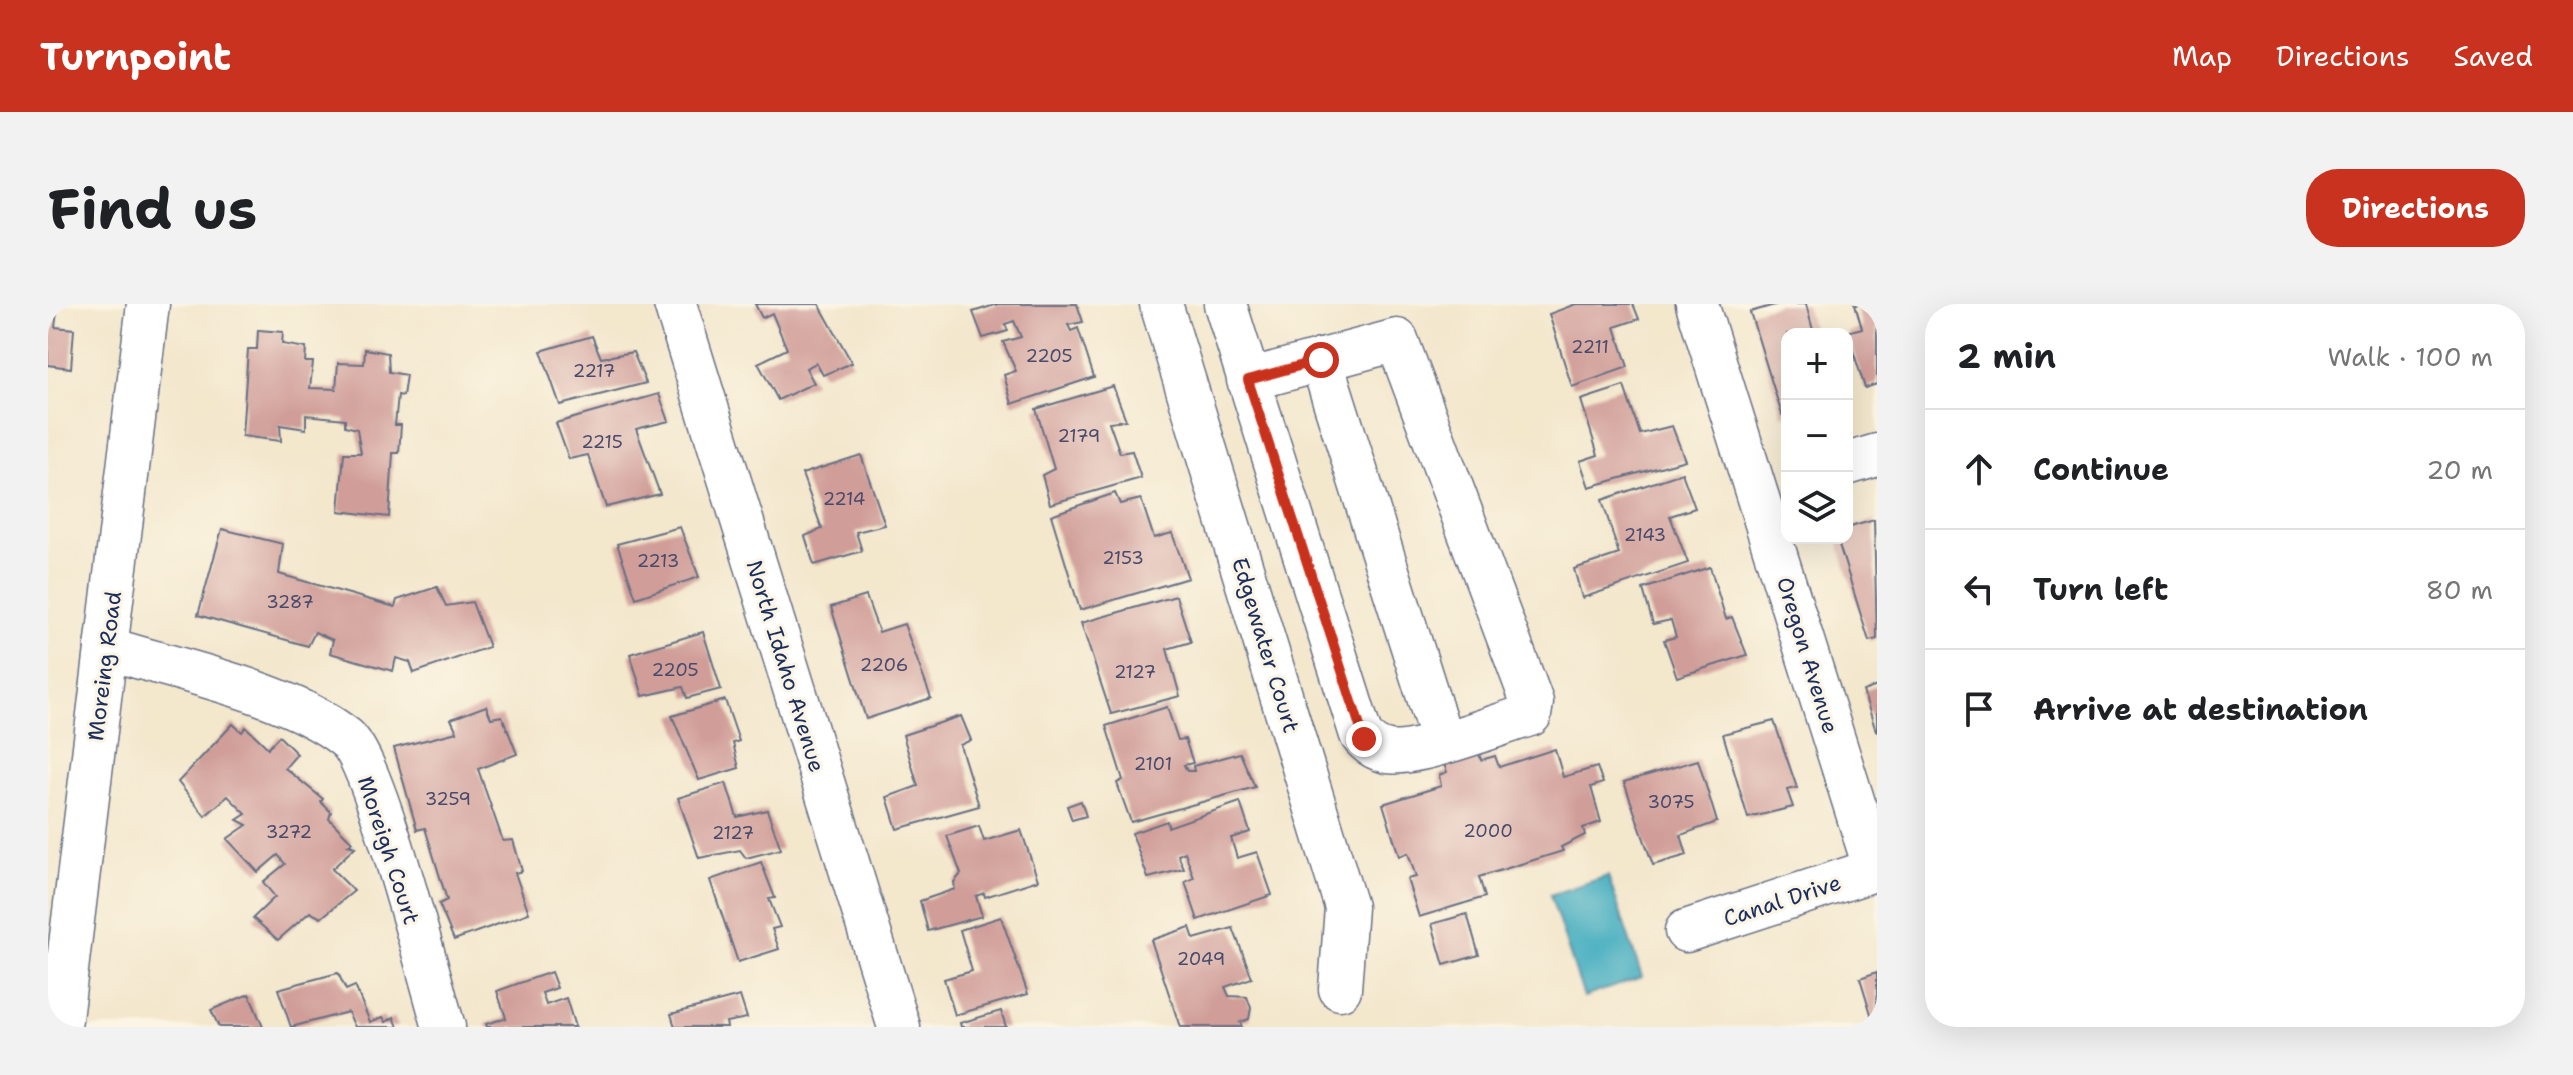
<!DOCTYPE html>
<html lang="en">
<head>
<meta charset="utf-8">
<style>
	body { margin:0; font-family:"Shantell Sans",sans-serif; background:#f2f2f2; color:#202124 }
	.controls { position:absolute; right:24px; top:24px; display:grid; overflow:hidden; border-radius:16px; box-shadow:0 8px 32px #0002 }
	.controls button { width:72px; height:72px; display:grid; place-items:center; padding:0; border:0; border-bottom:2px solid #e0e0e0; background:#fff; color:#202124; font:40px sans-serif }
	.stop { position:absolute; width:24px; height:24px; margin:-18px; border:6px solid #c8321e; border-radius:50%; background:#fff }
	.stop.end { background:#c8321e; border-color:#fff; box-shadow:0 2px 8px #0008 }
	.list { margin:0; padding:0; list-style:none }
	h2 { display:flex; justify-content:space-between; align-items:center; height:104px; margin:0; padding:0 32px; font-size:34px }
	h2 small { font-size:26px; font-weight:400; color:#757577 }
	.list li { display:grid; grid-template-columns:52px 1fr auto; gap:24px; align-items:center; box-sizing:border-box; height:120px; padding:0 32px; border-top:2px solid #e0e0e0 }
	.list b { display:block; font-size:30px; white-space:nowrap }
	.list em { font-size:26px; font-style:normal; color:#757577 }
	.icon { flex:none; width:44px; height:44px; fill:none; stroke:currentColor; stroke-width:2; stroke-linecap:round; stroke-linejoin:round }
	.map { position:relative; flex:none; width:1829px; height:723px; overflow:hidden; border-radius:32px }
	header { display:flex; align-items:center; gap:48px; box-sizing:border-box; height:112px; padding:0 40px; background:#c8321e; color:#fff }
	header strong { font-size:38px }
	nav { display:flex; gap:44px; margin-inline-start:auto; font-size:28px }
	.intro { display:flex; align-items:center; justify-content:space-between; box-sizing:border-box; height:192px; padding:0 48px }
	h1 { margin:0; font-size:56px }
	.button { padding:20px 36px; border-radius:32px; background:#c8321e; color:#fff; font-size:28px; font-weight:700 }
	main { display:flex; gap:48px; padding:0 48px }
	aside { flex:1; background:#fff; border-radius:32px; box-shadow:0 8px 32px #0002 }
	.map>svg:first-child { display:block }
	.water { fill:#41acc0; stroke:#2e6e8f; stroke-width:2 }
	.building { fill:#d09d98 }
	.lines { fill:none; stroke-linecap:round; stroke-linejoin:round }
	.minor-casing { stroke:#676f84; stroke-width:45 }
	.minor { stroke:#fff; stroke-width:42 }
	.route { stroke:#c8321e; stroke-width:10 }
	.labels { text-anchor:middle; stroke-width:6; stroke-linejoin:round; paint-order:stroke }
	.number-label { font-size:18px; fill:#484a6c }
	.street-label { font-size:22px; fill:#1b2f5e; stroke:#fcf5e5 }
</style>
</head>
<body>
<header>
<strong>Turnpoint</strong>
<nav><a>Map</a><a>Directions</a><a>Saved</a></nav>
</header>
<div class="intro"><h1>Find us</h1><a class="button">Directions</a></div>
<main>
<div class="map">
<svg width="1829" height="723" viewBox="0 0 1829 723">
	<rect width="100%" height="100%" fill="#fcf5e5"/>
	<filter id="ink" filterUnits="userSpaceOnUse"><feTurbulence type="fractalNoise" baseFrequency=".0125" numOctaves="2"/><feDisplacementMap in="SourceGraphic" scale="16" xChannelSelector="R" yChannelSelector="G"/><feConvolveMatrix kernelMatrix="1 2 1 2 8 2 1 2 1" color-interpolation-filters="sRGB"/></filter>
	<filter id="wash" filterUnits="userSpaceOnUse"><feTurbulence type="fractalNoise" baseFrequency=".006" numOctaves="4" result="noise"/><feDisplacementMap in="SourceGraphic" scale="32" xChannelSelector="R" yChannelSelector="G"/><feGaussianBlur stdDeviation="1.8" result="paint"/><feColorMatrix in="noise" values="0 0 0 0 0 0 0 0 0 0 0 0 0 0 0 0 0 1.4 0 .05"/><feComposite in="paint" operator="in"/></filter>
	<g filter="url(#wash)">
		<rect width="100%" height="100%" fill="#f3e7cc"/>
		<path class="water" d="M1560,572l34,101 -58,20 -34,-102z"/>
		<g id="blocks">
			<g class="building">
				<path d="M707,0h64l33,59 -29,12 -7,-12 -10,5 8,15 -36,17 -20,-37 29,-14 -15,-36 -10,5z"/>
				<path d="M950,0h79l6,18 -15,3 3,6 7,-3 16,49 -82,27 -8,-29 12,-4 -13,-29 18,-5 -7,-16 -9,3 3,7 -25,7 -10,-26z"/>
				<path d="M1528,0h57l6,15 -24,8 13,40 -56,20 -23,-73z"/>
				<path d="M1730,0h28l8,30h-27v79l-5,2 -32,-103z"/>
				<path d="M1807,0h22v80l-12,4 -18,-56 15,-4z"/>
				<path d="M0,7l9,1 -2,15 19,2 -3,39 -23,-3z"/>
				<path d="M210,26l25,2 -1,12 24,4 -1,14h8l-3,26 26,1 2,-26 26,1 1,-15 23,4 1,19 17,3 -3,21 -5,-1 -3,30h6l-2,28h-6l-4,64 -50,-6 5,-58h17l-4,-24 -12,-3v-7l-39,-4v14l-26,-4 1,16 -39,-5 6,-87h9z"/>
				<path d="M544,32l9,22 32,-6 13,31 -86,22 -19,-54z"/>
				<path d="M1065,82l13,34 -17,2 11,31 12,-2 9,27 -91,26 -8,-29 12,-6 -18,-60z"/>
				<path d="M1576,82l16,48 32,-8 13,34 -96,27 -9,-26 18,-6 -17,-55z"/>
				<path d="M611,90l10,27 -33,8 24,65 -54,13 -18,-52 -19,4 -13,-36z"/>
				<path d="M813,151l24,70 -29,7 6,19 -48,14 -9,-29 17,-7 -20,-55z"/>
				<path d="M1634,169l13,35 -25,8 18,47 -106,35 -8,-29 45,-15 -17,-54z"/>
				<path d="M1067,189l5,11 21,-5 13,39 18,-5 16,45 -108,32 -29,-95z"/>
				<path d="M1826,216l3,119 -8,2 -32,-103h10v-10z"/>
				<path d="M632,223l19,50 -63,21 -19,-54z"/>
				<path d="M174,225l61,15 -4,30 116,33 2,-7 40,-13 9,19 26,-4 17,45 -75,26 -4,-11 -14,-4 -3,13 -63,-18 3,-13 -18,-8 -7,14 -110,-31z"/>
				<path d="M1662,263l16,52 6,-2 15,38 -70,22 -13,-37 12,-3 -5,-17 -18,4 -10,-35z"/>
				<path d="M818,292l13,36 25,-8 27,74 -65,21 -35,-112z"/>
				<path d="M1128,292l15,46 -24,7 13,47 -69,18 -30,-91z"/>
				<path d="M655,328l18,57 -34,9 -4,-11 -40,9 -13,-42z"/>
				<path d="M1829,382v45h-1l-13,-40z"/>
				<path d="M677,396l14,41 -6,2 6,25 -40,12 -27,-64z"/>
				<path d="M438,402l5,12 11,-2 15,38 -39,15 25,72 10,-1 9,31 -7,2 14,40 -75,27 -15,-36 8,-4 -22,-72 -8,2 -23,-82 63,-16 -6,-13z"/>
				<path d="M1119,403l11,33 7,-1 8,24 -9,2 3,6h7l-1,-5 47,-13 15,34 -124,35 -14,-39 6,-3 -17,-54z"/>
				<path d="M913,412l10,24 -11,5 19,61 -82,23 -10,-32 31,-11 -15,-51z"/>
				<path d="M1726,417l23,67 -10,2 6,17 -45,11 -25,-84z"/>
				<path d="M185,420l9,8 4,-5 22,21 11,-12 18,18 -12,14 38,31 -2,3 10,10 -2,7 23,23 -4,3 7,2 -23,22 22,22 -33,27 -11,-6 -32,28 -25,-22 22,-21 -12,-15 22,-18 -7,-9 -20,17 -31,-33 20,-14 -10,-5 9,-6 -18,-18 -23,20 -27,-34z"/>
				<path d="M1507,445l8,28 34,-10 6,16 -12,4 10,35 -18,6 2,7 -24,12 2,4 -84,26 6,20 -66,20 -12,-38 9,-2 -8,-24 -9,3 -16,-52 58,-18 -2,-11 8,-3 -3,-8 35,-10 2,6 14,-4 4,11z"/>
				<path d="M1650,456l19,62 -36,13 6,20 -34,10 -29,-83z"/>
				<path d="M678,479l11,34 30,-7 14,39 -35,9 -6,-8 -41,8 -21,-60z"/>
				<path d="M1033,497l5,15 -14,4 -5,-14z"/>
				<path d="M1192,498l10,30 -19,6 6,20 20,-6 15,43 -74,25 -13,-38 9,-4 -9,-26 -7,3 6,14 -36,9 -16,-45 35,-12 1,6z"/>
				<path d="M931,522l5,15 37,-11 17,50 -53,17 -1,-4 -8,3 6,20 -54,15 -8,-30 35,-12 -1,-7 7,-8 -14,-38z"/>
				<path d="M713,558l14,36 -6,1 11,28 -8,2 7,20 -41,13 -28,-82z"/>
				<path d="M1419,610l12,41 -35,10 -12,-41z"/>
				<path d="M953,613l27,77 -73,21 -11,-36 28,-8 -12,-41z"/>
				<path d="M1142,623l4,12 39,-11 19,50 -27,9 4,9 18,1 4,11 -2,11 -9,3 2,5h-62l-29,-87z"/>
				<path d="M503,668l6,16 -15,5 4,12 20,-7 9,29h-88l-1,-3 20,-6 -9,-27z"/>
				<path d="M1829,668v55h-2l-15,-49z"/>
				<path d="M290,669l8,17 9,-4 15,36 13,-5 3,5 8,-5 4,10h-43l-7,-15 -57,15 -13,-38z"/>
				<path d="M201,690l14,33h-44l-8,-17z"/>
				<path d="M692,692l7,22 -21,4 1,5h-52l-4,-13z"/>
				<path d="M953,707l5,16h-45l-1,-4z"/>
			</g>
		</g>
	</g>
	<g filter="url(#ink)">
		<use href="#blocks" fill-opacity="0" stroke="#676f84" stroke-width="2"/>
		<g class="lines">
			<defs>
				<g id="minor">
					<path d="M627,0l224,723"/>
					<path d="M1113,0l185,603 -6,82"/>
					<path d="M1177,0l136,431c7,9 16,15 27,17 28,5 111,-28 142,-37l2,-13 -135,-362 -149,40"/>
					<path d="M1649,0l178,566"/>
					<path d="M1273,56l121,381"/>
					<path d="M1799,160l30,-9"/>
					<path d="M58,344c71,22 183,44 240,90 30,25 83,240 98,289"/>
					<path d="M1638,627l191,-62"/>
					<path d="M12,723l88,-723"/>
				</g>
			</defs>
			<use href="#minor" class="minor-casing"/>
			<use href="#minor" class="minor"/>
		</g>
	</g>
	<g class="lines" filter="url(#ink)">
		<path class="route" d="M1273,56l-73,20 116,359"/>
	</g>
	<g class="labels">
		<g class="number-label">
			<text x="1542" y="49">2211</text>
			<text x="1001" y="58">2205</text>
			<text x="546" y="73">2217</text>
			<text x="1031" y="138">2179</text>
			<text x="554" y="144">2215</text>
			<text x="796" y="201">2214</text>
			<text x="1597" y="237">2143</text>
			<text x="1075" y="260">2153</text>
			<text x="610" y="263">2213</text>
			<text x="242" y="304">3287</text>
			<text x="836" y="367">2206</text>
			<text x="627" y="372">2205</text>
			<text x="1087" y="374">2127</text>
			<text x="1105" y="466">2101</text>
			<text x="400" y="501">3259</text>
			<text x="1623" y="504">3075</text>
			<text x="1440" y="533">2000</text>
			<text x="241" y="534">3272</text>
			<text x="685" y="535">2127</text>
			<text x="1153" y="661">2049</text>
		</g>
		<g class="street-label">
			<text transform="translate(1218 341) rotate(73)" y="8">Edgewater Court</text>
			<text transform="translate(1760 351) rotate(73)" y="8">Oregon Avenue</text>
			<text transform="translate(56 362) rotate(-83)" y="8">Moreing Road</text>
			<text transform="translate(738 362) rotate(73)" y="8">North Idaho Avenue</text>
			<text transform="translate(341 546) rotate(72)" y="8">Moreigh Court</text>
			<text transform="translate(1734 596) rotate(-18)" y="8">Canal Drive</text>
		</g>
	</g>
</svg>
<div class="controls">
<button>+</button>
<button>−</button>
<button><svg class="icon" aria-label="layers" viewBox="0 0 24 24"><path d="M12 4l9 5-9 5-9-5zM3 14l9 5 9-5"/></svg></button>
</div>
<div class="stop" style="left:1273px;top:56px"></div>
<div class="stop end" style="left:1316px;top:435px"></div>
</div>
<aside>
<h2>2 min<small>Walk · 100 m</small></h2>
<ul class="list">
<li><svg class="icon" aria-label="ahead" viewBox="0 0 24 24"><path d="M12 20V5M6 11l6-6 6 6"/></svg><div><b>Continue</b></div><em>20 m</em></li>
<li><svg class="icon" aria-label="left" viewBox="0 0 24 24"><path d="M17 20v-9H6M10 6l-5 5 5 5"/></svg><div><b>Turn left</b></div><em>80 m</em></li>
<li><svg class="icon" aria-label="arrive" viewBox="0 0 24 24"><path d="M6 21V4h12l-3 4 3 4H6"/></svg><div><b>Arrive at destination</b></div></li>
</ul>
</aside>
</main>
</body>
</html>
